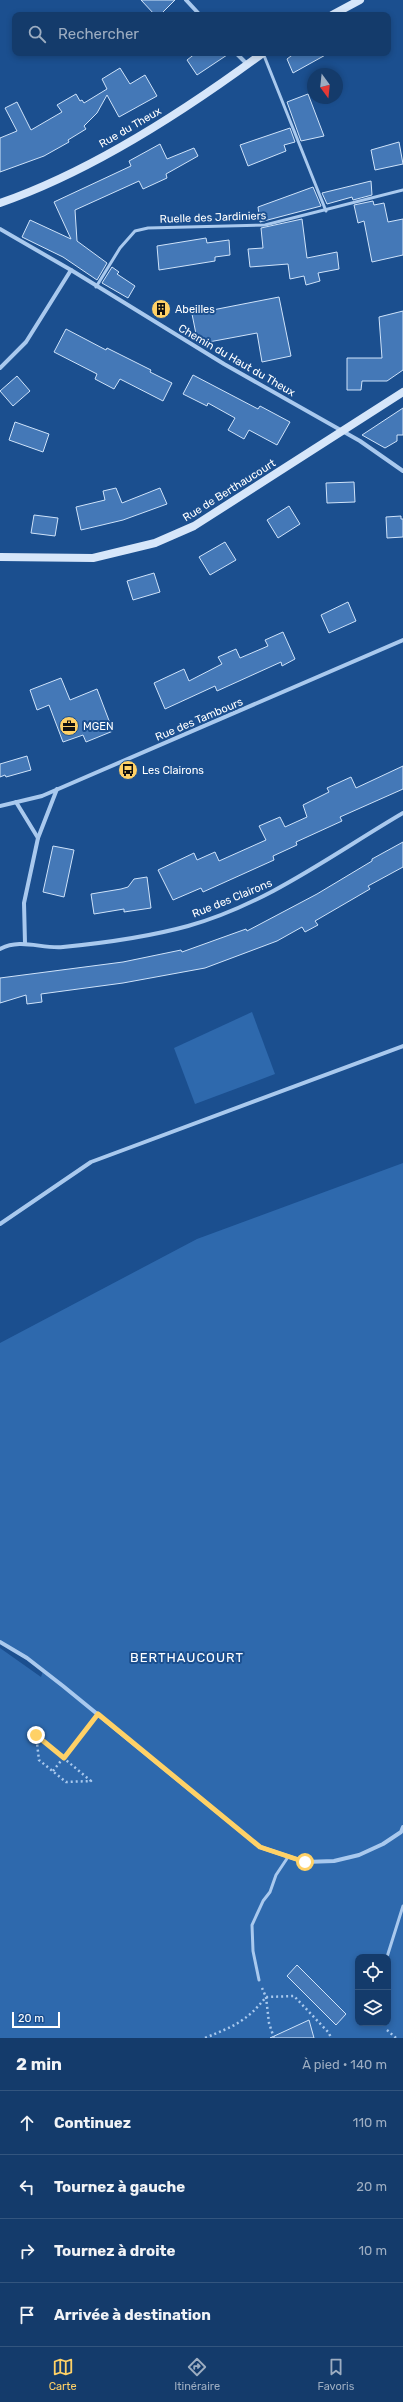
<!DOCTYPE html>
<html lang="fr">
<head>
<meta charset="utf-8">
<style>
	body { margin:0; font-family:Rubik,sans-serif; background:#1d4271; color:#f1f3f6 }
	.controls { position:absolute; right:12px; bottom:12px; display:grid; overflow:hidden; border-radius:8px; box-shadow:0 2px 6px #0003 }
	.controls button { width:36px; height:36px; display:grid; place-items:center; padding:0; border:0; border-bottom:1px solid #33557e; background:#143b6b; color:#f1f3f6; font:20px sans-serif }
	.compass { position:absolute; left:307px; top:68px; width:36px; height:36px; border-radius:50%; background:#143b6b; box-shadow:0 2px 6px #0003; rotate:165deg }
	.scale { position:absolute; left:12px; bottom:10px; width:48px; box-sizing:border-box; padding-left:4px; border:2px solid #fff; border-top:0; font-size:11px; line-height:14px; white-space:nowrap; color:#fff; -webkit-text-stroke:3px #1b4f8f; paint-order:stroke }
	.stop { position:absolute; width:12px; height:12px; margin:-9px; border:3px solid #ffd166; border-radius:50%; background:#fff }
	.stop.end { background:#ffd166; border-color:#fff; box-shadow:0 1px 4px #0008 }
	.list { margin:0; padding:0; list-style:none }
	h2 { display:flex; justify-content:space-between; align-items:center; height:52px; margin:0; padding:0 16px; font-size:17px }
	h2 small { font-size:13px; font-weight:400; color:#9dadc1 }
	.list li { display:grid; grid-template-columns:26px 1fr auto; gap:12px; align-items:center; box-sizing:border-box; height:64px; padding:0 16px; border-top:1px solid #33557e }
	.list b { display:block; font-size:15px; white-space:nowrap }
	.list em { font-size:13px; font-style:normal; color:#9dadc1 }
	.icon { flex:none; width:22px; height:22px; fill:none; stroke:currentColor; stroke-width:2; stroke-linecap:round; stroke-linejoin:round }
	.map { position:relative; flex:none; width:403px; height:2038px; overflow:hidden }
	.search { position:absolute; background:#143b6b; box-shadow:0 2px 6px #0003; left:12px; right:12px; top:12px; height:44px; display:flex; align-items:center; gap:10px; box-sizing:border-box; padding:0 14px; border-radius:8px; color:#9dadc1; font-size:15px }
	.sheet { height:308px; background:#143b6b }
	nav { display:flex; justify-content:space-around; align-items:center; box-sizing:border-box; height:56px; border-top:1px solid #33557e; background:#143b6b; font-size:11px; color:#9dadc1 }
	nav a { display:grid; justify-items:center; gap:2px }
	nav .on { color:#ffd166 }
	.map>svg:first-child { display:block }
	.green { fill:#2e69ad; fill-rule:evenodd }
	.building { fill:#4478b7; stroke:#cfe3fa }
	.lines { fill:none; stroke-linecap:round; stroke-linejoin:round }
	.path { stroke:#a9c9ee; stroke-width:2.5; stroke-dasharray:2 3; stroke-linecap:butt }
	.lane { stroke:#a9c9ee; stroke-width:3 }
	.street { stroke:#a9c9ee; stroke-width:4 }
	.secondary { stroke:#d6e6fa; stroke-width:8 }
	.route { stroke:#ffd166; stroke-width:5 }
	.labels { text-anchor:middle; stroke-width:4; stroke-linejoin:round; paint-order:stroke }
	.street-label { font-size:11px; fill:#fff; stroke:#1b4f8f }
	.poi-label { font-size:11px; fill:#fff; stroke:#1b4f8f; text-anchor:start }
	.quarter-label { font-size:13px; letter-spacing:1px; fill:#fff; stroke:#1b4f8f }
</style>
</head>
<body>
<div class="map">
<svg width="403" height="2038" viewBox="0 0 403 2038">
	<rect width="100%" height="100%" fill="#1b4f8f"/>
	<g class="green">
		<path d="M252,1012l23,62 -80,30 -21,-56z"/>
		<path d="M403,1163v875h-403v-390l41,29 2,-6 -43,-29v-299l197,-104zM358,1957h30v66h-30z"/>
	</g>
	<g class="building">
		<path d="M141,0h34l-15,15h-5z"/>
		<path d="M196,53h34l-33,22 -10,-15z"/>
		<path d="M295,53h34l-36,20 -6,-14z"/>
		<path d="M120,68l10,16 15,-9 12,21 -38,21 -12,-22 -10,18 -13,13 2,3 -18,11 1,2 -25,14 -44,16v-34l17,-7 -12,-23 12,-6 14,28 31,-18 -5,-7 19,-11 4,7 2,-1 2,3 23,-14 -5,-10z"/>
		<path d="M308,94l16,42 -23,5 -14,-39z"/>
		<path d="M290,128l5,14 -11,3 2,6 -38,15 -8,-21z"/>
		<path d="M399,142l4,22 -28,6 -4,-20z"/>
		<path d="M160,144l7,15 27,-11 4,8 -32,18 1,4 -24,11 -4,-8 -64,29 2,31 30,22 -10,17 -34,-23 -41,-20 8,-17 41,19 -17,-37 77,-36 -2,-5z"/>
		<path d="M371,181l1,14 -19,5 -1,-3 -25,7 -5,-11z"/>
		<path d="M313,187l8,19 -61,16 -2,-15z"/>
		<path d="M373,201l1,4 10,-2 4,19 15,-3v36l-31,7 -8,-41 -6,2 -4,-18z"/>
		<path d="M302,219l5,39 30,-6 2,17 -21,4 2,8 -14,4 -2,-9 -14,3 -2,-15 -38,3 -2,-18 15,-1 -2,-20z"/>
		<path d="M206,238l1,5 22,-3 1,15 -15,2v4l-56,9 -2,-24z"/>
		<path d="M112,267l7,5 -2,2 18,12 -7,12 -26,-15z"/>
		<path d="M279,297l12,59 -29,6 -5,-29 -59,11 -6,-30z"/>
		<path d="M403,311v59l-16,11h-25l-1,9h-14v-32h35l-3,-41z"/>
		<path d="M66,329l40,21 1,-2 44,22 -1,2 22,11 -9,18 -43,-22 -6,10 -19,-10 2,-5 -43,-22z"/>
		<path d="M193,375l65,34 2,-3 30,16 -13,23 -28,-15 -5,9 -16,-9 7,-12 -27,-15 -1,3 -24,-12z"/>
		<path d="M17,376l13,15 -17,15 -13,-15z"/>
		<path d="M403,408v27h-6v6l-12,7 -23,-13z"/>
		<path d="M15,422l34,12 -6,18 -34,-12z"/>
		<path d="M354,482l1,20 -28,1 -1,-20z"/>
		<path d="M116,488l6,15 38,-15 7,16 -44,16 -42,10 -5,-23 29,-7 -2,-9z"/>
		<path d="M289,506l11,18 -22,14 -11,-18z"/>
		<path d="M34,515l24,3 -3,18 -24,-3z"/>
		<path d="M401,516v3h2v18l-16,1 -1,-21z"/>
		<path d="M225,542l11,18 -26,15 -11,-18z"/>
		<path d="M154,573l6,19 -27,8 -6,-19z"/>
		<path d="M348,602l8,19 -27,12 -8,-18z"/>
		<path d="M283,632l12,27 -13,7 -1,-4 -64,29 -2,-5 -50,23 -11,-26 30,-14 5,12 33,-17 -4,-7 18,-8 4,9 28,-12 -3,-6z"/>
		<path d="M61,678l9,22 27,-11 16,42 -27,11 -3,-7 -20,7 -14,-37 -12,5 -7,-20z"/>
		<path d="M27,756l4,14 -25,7 -1,-2 -5,2v-13z"/>
		<path d="M403,766v23l-63,28 2,4 -46,21 1,3 -24,11 1,4 -71,32 -2,-4 -28,12 -15,-30 36,-17 3,7 18,-8 4,9 47,-21 -7,-14 21,-9 5,10 22,-10 -4,-12 26,-13 -2,-4 24,-11 5,11z"/>
		<path d="M403,842v25l-35,19 2,3 -55,32 3,4 -13,7 -3,-5 -25,14 -72,27 -82,15 -82,11 1,8 -15,2 -1,-9 -26,8v-25l123,-16 58,-12 1,2 64,-23 1,2 70,-37 55,-33v-2z"/>
		<path d="M53,846l21,4 -10,47 -21,-5z"/>
		<path d="M147,877l4,31 -27,4v-3l-30,5 -3,-20 30,-5 7,-2 6,-8z"/>
		<path d="M297,1965l49,49 -10,11 -49,-49z"/>
		<path d="M309,2020l5,18h-44z"/>
	</g>
	<g class="lines">
		<g class="path">
			<path d="M36,1735l55,46 -25,1 -27,-22z"/>
			<path d="M53,1771l39,-50"/>
			<path d="M262,1988l4,9 28,-1 35,37 2,5"/>
			<path d="M266,1997l3,26 5,15"/>
			<path d="M387,2030l9,8"/>
			<path d="M205,2038c29,-12 41,-16 61,-41"/>
		</g>
		<g class="lane">
			<path d="M263,53l63,158"/>
			<path d="M96,287l24,-39 15,-17 13,-3 117,-3 138,-35"/>
			<path d="M387,1957l16,-51"/>
			<path d="M259,1980l-6,-29 -1,-26 11,-24 7,-9 6,-17 12,-18"/>
			<path d="M380,2023v1"/>
		</g>
		<g class="street">
			<path d="M186,0l14,15"/>
			<path d="M236,53l11,11"/>
			<path d="M0,229l71,41 153,94 136,77 43,30"/>
			<path d="M0,368l26,-26 45,-72"/>
			<path d="M16,802l22,36"/>
			<path d="M0,806l42,-10 361,-156"/>
			<path d="M25,943l-1,-40 14,-65 19,-49"/>
			<path d="M0,949c21,-11 41,0 63,-2 41,-4 85,-10 125,-21 79,-22 145,-72 215,-113"/>
			<path d="M0,1224l91,-62 312,-116"/>
			<path d="M0,1642l27,16 36,28 197,161 45,15 29,-1 25,-6 24,-11 18,-12 2,-5"/>
		</g>
		<g class="secondary">
			<path d="M332,15l28,-15"/>
			<path d="M0,203c90,-31 186,-93 263,-150"/>
			<path d="M0,557l93,1 62,-15 39,-17 209,-134"/>
		</g>
	</g>
	<g class="lines">
		<path class="route" d="M36,1735l28,23 34,-44 162,133 45,15"/>
	</g>
	<defs>
		<symbol id="building-disc" viewBox="-11 -11 22 22"><circle r="9.5" fill="#ffd166" stroke="#1b4f8f"/><path d="M-4-6H4V6H1V3H-1V6H-4ZM-2.5-4.3h1.7v1.8h-1.7ZM.8-4.3h1.7v1.8H.8ZM-2.5-1h1.7V.8h-1.7ZM.8-1h1.7V.8H.8Z" fill="#111"/></symbol>
		<symbol id="office-disc" viewBox="-11 -11 22 22"><circle r="9.5" fill="#ffd166" stroke="#1b4f8f"/><path d="M-6-3h4V-5.5h4V-3h4V5H-6ZM-1-4.5V-3h2v-1.5ZM-6 0V1H6V0Z" fill="#111"/></symbol>
		<symbol id="bus-disc" viewBox="-11 -11 22 22"><circle r="9.5" fill="#ffd166" stroke="#1b4f8f"/><path d="M-5-6H5V4H4V6H2V4H-2V6H-4V4H-5ZM-3.5-4V0h7V-4ZM-3.5 1.2v1.5H-2V1.2ZM2 1.2v1.5H3.5V1.2Z" fill="#111"/></symbol>
	</defs>
	<g fill-rule="evenodd">
		<use href="#building-disc" x="150" y="298" width="22" height="22"/>
		<use href="#office-disc" x="58" y="715" width="22" height="22"/>
		<use href="#bus-disc" x="117" y="759" width="22" height="22"/>
	</g>
	<g class="labels">
		<g class="street-label">
			<text transform="translate(130 127) rotate(-30)" y="4">Rue du Theux</text>
			<text transform="translate(213 217) rotate(-2)" y="4">Ruelle des Jardiniers</text>
			<text transform="translate(237 360) rotate(30)" y="4">Chemin du Haut du Theux</text>
			<text transform="translate(229 490) rotate(-32)" y="4">Rue de Berthaucourt</text>
			<text transform="translate(199 719) rotate(-23)" y="4">Rue des Tambours</text>
			<text transform="translate(232 898) rotate(-22)" y="4">Rue des Clairons</text>
		</g>
		<g class="poi-label">
			<text x="175" y="313">Abeilles</text>
			<text x="83" y="730">MGEN</text>
			<text x="142" y="774">Les Clairons</text>
		</g>
		<g class="quarter-label">
			<text x="187" y="1662">BERTHAUCOURT</text>
		</g>
	</g>
</svg>
<div class="controls">
<button><svg class="icon" aria-label="locate" viewBox="0 0 24 24"><circle cx="12" cy="12" r="6"/><path d="M12 2v4M12 18v4M2 12h4M18 12h4"/></svg></button>
<button><svg class="icon" aria-label="layers" viewBox="0 0 24 24"><path d="M12 4l9 5-9 5-9-5zM3 14l9 5 9-5"/></svg></button>
</div>
<svg class="compass" viewBox="-18 -18 36 36"><path d="M0-13l5 13h-10z" fill="#e53935"/><path d="M0 13l5-13h-10z" fill="#9dadc1"/></svg>
<div class="scale">20 m</div>
<div class="stop" style="left:305px;top:1862px"></div>
<div class="stop end" style="left:36px;top:1735px"></div>
<div class="search"><svg class="icon" aria-label="search" viewBox="0 0 24 24"><circle cx="10" cy="10" r="6"/><path d="M15 15l6 6"/></svg>Rechercher</div>
</div>
<section class="sheet">
<h2>2 min<small>À pied · 140 m</small></h2>
<ul class="list">
<li><svg class="icon" aria-label="ahead" viewBox="0 0 24 24"><path d="M12 20V5M6 11l6-6 6 6"/></svg><div><b>Continuez</b></div><em>110 m</em></li>
<li><svg class="icon" aria-label="left" viewBox="0 0 24 24"><path d="M17 20v-9H6M10 6l-5 5 5 5"/></svg><div><b>Tournez à gauche</b></div><em>20 m</em></li>
<li><svg class="icon" aria-label="right" viewBox="0 0 24 24"><path d="M7 20v-9h11M14 6l5 5-5 5"/></svg><div><b>Tournez à droite</b></div><em>10 m</em></li>
<li><svg class="icon" aria-label="arrive" viewBox="0 0 24 24"><path d="M6 21V4h12l-3 4 3 4H6"/></svg><div><b>Arrivée à destination</b></div></li>
</ul>
</section>
<nav>
<a class="on"><svg class="icon" aria-label="map" viewBox="0 0 24 24"><path d="M3 6l6-2 6 2 6-2v14l-6 2-6-2-6 2zM9 4v14M15 6v14"/></svg>Carte</a>
<a><svg class="icon" aria-label="directions" viewBox="0 0 24 24"><path d="M12 3l9 9-9 9-9-9zM9 14v-3h6M13 9l2 2-2 2"/></svg>Itinéraire</a>
<a><svg class="icon" aria-label="saved" viewBox="0 0 24 24"><path d="M7 4h10v16l-5-4-5 4z"/></svg>Favoris</a>
</nav>
</body>
</html>
